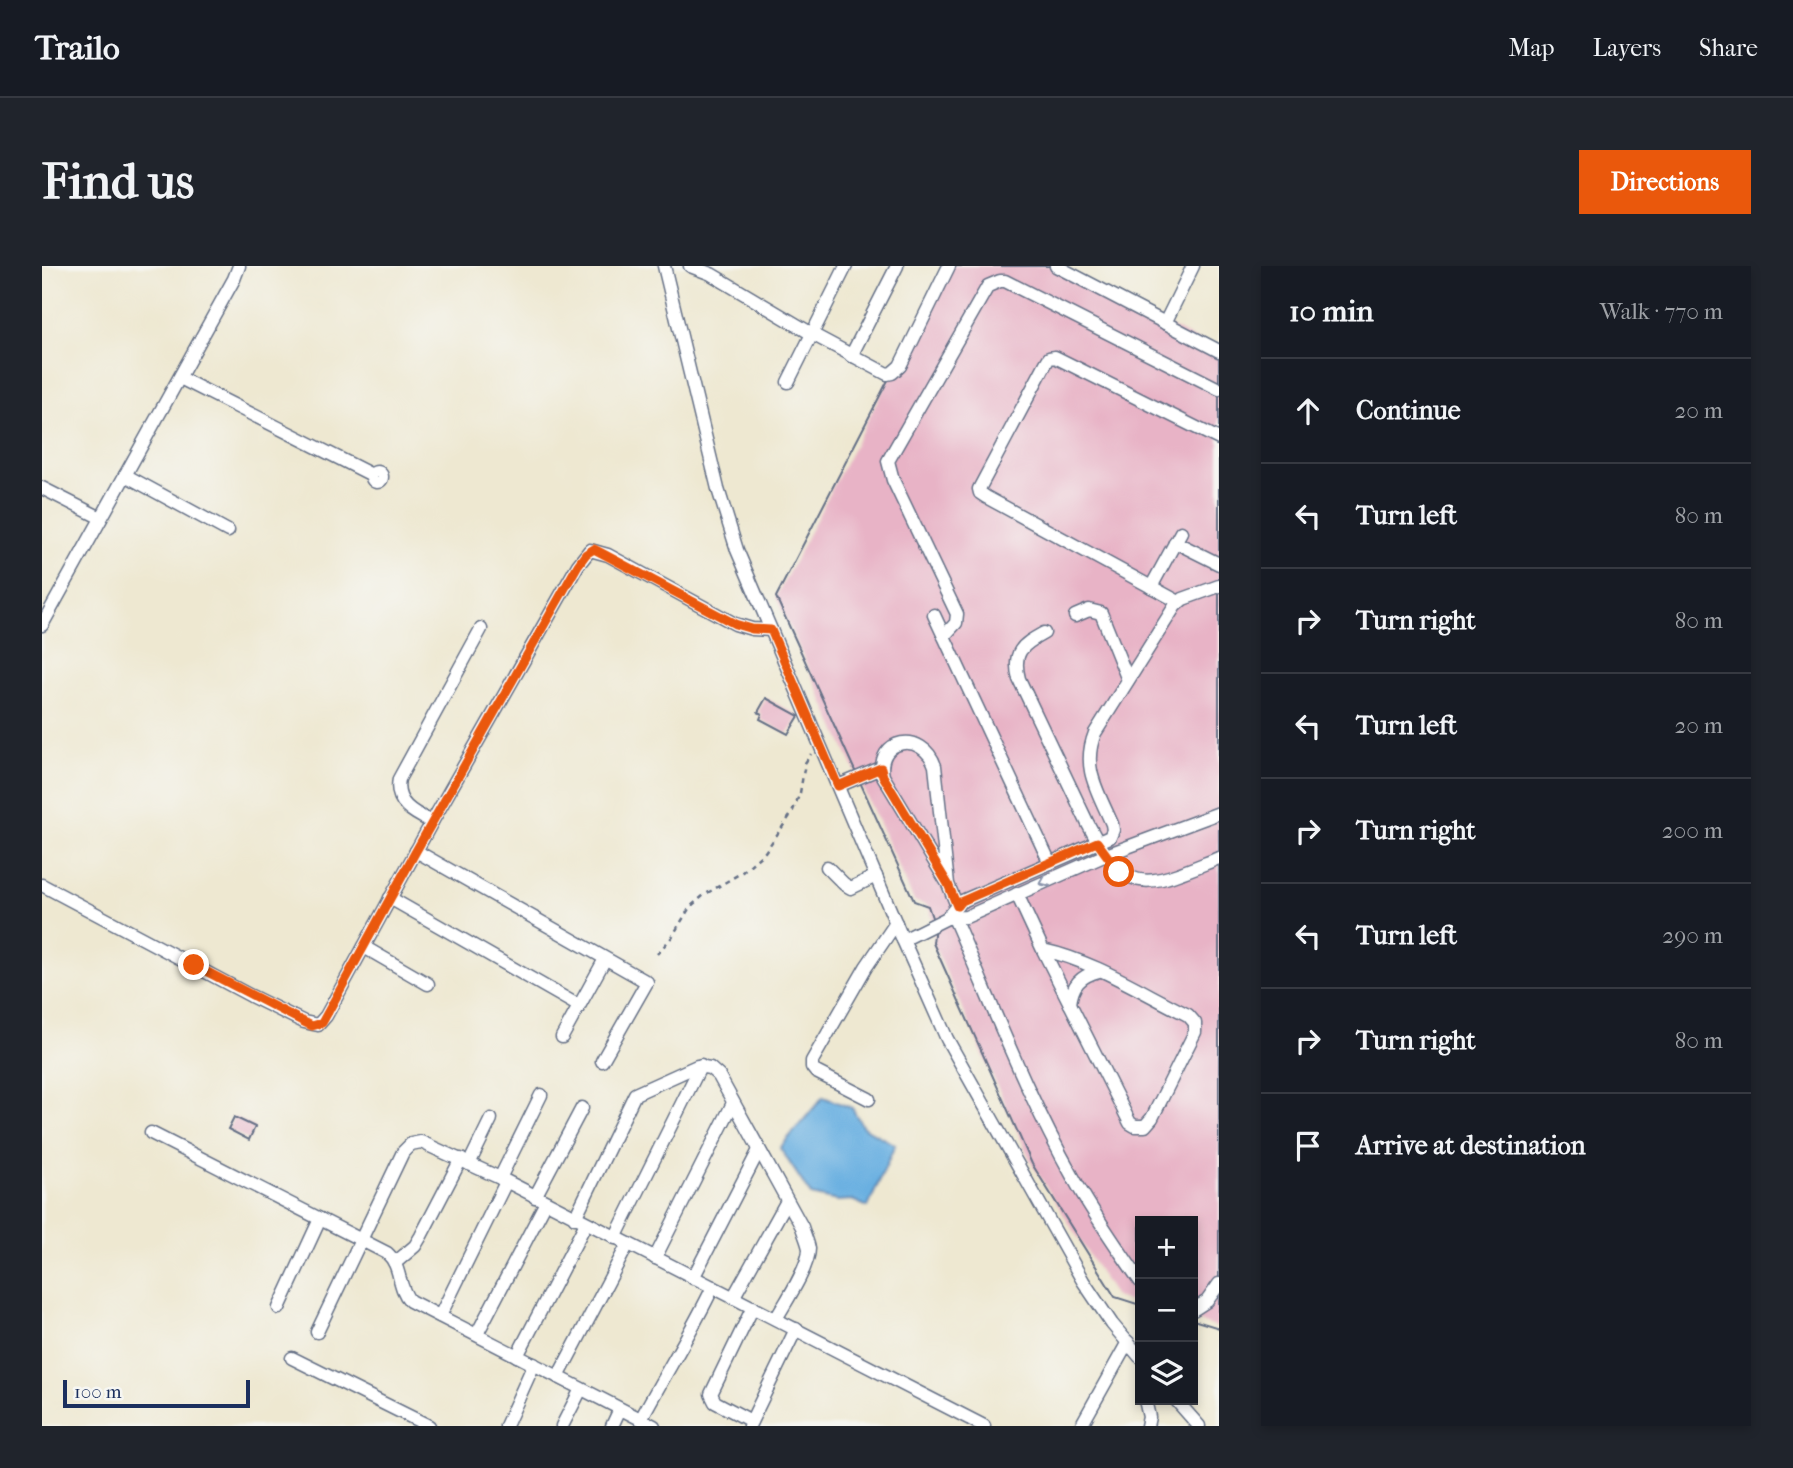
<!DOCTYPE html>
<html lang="en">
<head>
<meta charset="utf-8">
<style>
	body { margin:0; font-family:"IM FELL French Canon",serif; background:#20242c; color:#f1f3f6 }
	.controls { position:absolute; right:21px; bottom:21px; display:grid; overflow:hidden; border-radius:0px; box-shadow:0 4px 10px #0003 }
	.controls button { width:63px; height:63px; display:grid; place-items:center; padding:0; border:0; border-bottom:2px solid #363941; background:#171b24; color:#f1f3f6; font:35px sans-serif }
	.scale { position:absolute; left:21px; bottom:18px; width:187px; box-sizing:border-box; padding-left:7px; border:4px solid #1b2f5e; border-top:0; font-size:19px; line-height:24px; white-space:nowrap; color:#1b2f5e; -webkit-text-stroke:5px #f6f6f2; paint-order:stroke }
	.stop { position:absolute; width:21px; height:21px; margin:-16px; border:5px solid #ea580c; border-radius:50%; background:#fff }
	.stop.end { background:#ea580c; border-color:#fff; box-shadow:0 2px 7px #0008 }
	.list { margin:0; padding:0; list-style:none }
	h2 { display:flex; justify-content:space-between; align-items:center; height:91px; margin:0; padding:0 28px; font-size:30px }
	h2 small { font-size:23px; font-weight:400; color:#9ea1a6 }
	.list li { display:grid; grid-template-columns:46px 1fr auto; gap:21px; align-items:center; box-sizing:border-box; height:105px; padding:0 28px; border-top:2px solid #363941 }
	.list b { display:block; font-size:26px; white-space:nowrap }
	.list em { font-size:23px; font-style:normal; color:#9ea1a6 }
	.icon { flex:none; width:38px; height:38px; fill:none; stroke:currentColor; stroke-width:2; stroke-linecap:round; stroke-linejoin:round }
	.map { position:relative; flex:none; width:1177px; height:1160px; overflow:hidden; border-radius:0px }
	header { display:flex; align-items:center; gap:42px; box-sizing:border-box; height:98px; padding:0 35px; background:#171b24; border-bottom:2px solid #363941 }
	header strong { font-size:33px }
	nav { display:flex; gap:38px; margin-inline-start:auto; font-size:24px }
	.intro { display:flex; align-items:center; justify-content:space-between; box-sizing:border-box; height:168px; padding:0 42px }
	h1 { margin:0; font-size:49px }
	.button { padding:18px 32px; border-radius:0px; background:#ea580c; color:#fff; font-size:24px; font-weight:700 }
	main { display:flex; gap:42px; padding:0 42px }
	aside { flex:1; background:#171b24; border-radius:0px; box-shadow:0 4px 10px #0003 }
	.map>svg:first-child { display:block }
	.water { fill:#6ab0e1; stroke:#4270a0; stroke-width:2 }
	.building { fill:#e8b3c6 }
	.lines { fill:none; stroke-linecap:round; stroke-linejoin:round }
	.minor-casing { stroke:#657086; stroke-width:15 }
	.path { stroke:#657086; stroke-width:2.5; stroke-dasharray:5 5; stroke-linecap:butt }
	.minor { stroke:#fff; stroke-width:12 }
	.oneway { stroke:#8d97ae }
	.route { stroke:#ea580c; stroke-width:9 }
</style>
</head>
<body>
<header>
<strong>Trailo</strong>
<nav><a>Map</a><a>Layers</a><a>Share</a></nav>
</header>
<div class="intro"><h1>Find us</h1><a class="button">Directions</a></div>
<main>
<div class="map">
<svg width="1177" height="1160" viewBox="0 0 1177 1160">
	<rect width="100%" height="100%" fill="#f6f6f2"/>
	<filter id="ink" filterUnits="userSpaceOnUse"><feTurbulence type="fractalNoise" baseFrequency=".0143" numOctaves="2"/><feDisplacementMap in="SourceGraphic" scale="14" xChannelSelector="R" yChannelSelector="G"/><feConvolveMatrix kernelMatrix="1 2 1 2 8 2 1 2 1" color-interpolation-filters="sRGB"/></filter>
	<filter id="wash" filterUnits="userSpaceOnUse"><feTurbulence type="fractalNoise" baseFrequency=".00686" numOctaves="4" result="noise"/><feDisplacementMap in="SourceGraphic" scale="28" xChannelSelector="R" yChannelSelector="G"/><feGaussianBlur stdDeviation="1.57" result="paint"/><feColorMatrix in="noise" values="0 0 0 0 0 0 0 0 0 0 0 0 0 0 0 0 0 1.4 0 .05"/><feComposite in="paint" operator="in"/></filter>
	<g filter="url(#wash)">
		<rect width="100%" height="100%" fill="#eee8d1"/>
		<path class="water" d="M781,831l29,11 11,19 32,18 -27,62 -16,-7 -15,1 -26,-6 -31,-47z"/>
		<g id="blocks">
			<g class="building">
				<path d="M905,0h108l164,86v976l-26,-8v-99h-53v84l-25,-8 -83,-133 -99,-221 2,-17 -7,-20 -14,-5 -138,-304z"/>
				<path d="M724,432l33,18 -11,18 -28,-15 2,-5 -4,-2z"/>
				<path d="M192,851l21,10 -6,13 -21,-11z"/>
			</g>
		</g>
	</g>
	<g filter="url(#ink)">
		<use href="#blocks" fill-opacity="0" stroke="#657086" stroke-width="2"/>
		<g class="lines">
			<defs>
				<g id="minor">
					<path d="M622,0l54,223 19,61 166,390 44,99 136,242 29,43 28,33"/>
					<path d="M648,0l21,8 101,60 75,40 5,-1 8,-7 49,-100"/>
					<path d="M1014,0l163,85"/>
					<path d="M1123,57l28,-57"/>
					<path d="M809,90l46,-90"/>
					<path d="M138,112l192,97"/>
					<path d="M746,116l58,-116"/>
					<circle cx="335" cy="211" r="5"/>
					<path d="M83,209l103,56"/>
					<path d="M0,222l59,30"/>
					<path d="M1133,276l44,22"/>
					<path d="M1109,321l30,-55"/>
					<path d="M1137,336l-193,-105 -6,-4 -1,-4 67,-126 3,-5 6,-1 164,82"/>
					<path d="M892,349l116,248"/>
					<path d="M1033,350l14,-6 12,3 27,67"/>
					<path d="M0,359l192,-346 5,-13"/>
					<path d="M1002,367c-22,12 -32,19 -25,46l69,145c40,77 60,62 131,34"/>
					<path d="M902,370l12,-13 1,-9 -64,-134 -5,-19 100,-175 12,-5h5l214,108"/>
					<path d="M796,520l43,-18"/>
					<path d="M390,556c-19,-9 -38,-19 -33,-43l82,-150"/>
					<path d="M374,585l231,131 -45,79"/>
					<path d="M785,601l17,17 7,4 25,-12"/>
					<path d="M906,618l-65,-108c-8,-38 40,-46 52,-10l13,118 9,22"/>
					<path d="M0,619l209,111 53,26 14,3 8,-9 106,-194 146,-257 12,-15 18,5 127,69 17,5 19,1"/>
					<path d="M975,628l26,56 87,173 5,3h10l7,-8 43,-86v-9l-7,-8c-47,-23 -94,-54 -145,-65"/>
					<path d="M348,632l189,108"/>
					<path d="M905,652l19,-1 140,-62 113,-42"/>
					<path d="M912,652c38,86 72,176 119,259 20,37 44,70 67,104"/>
					<path d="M861,674l44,-22 13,-16 150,-65 3,-7 -1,-6c-14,-33 -31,-56 -17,-91l80,-127 8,-7 36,-13"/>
					<path d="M322,681l64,37"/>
					<path d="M1028,738c2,-19 10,-28 29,-33"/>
					<path d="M520,771l43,-78"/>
					<path d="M827,833l-53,-27 -4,-5v-6l54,-94 30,-44"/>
					<path d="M109,867l236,120c15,13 10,34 23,48l244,125"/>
					<path d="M427,898l22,-45"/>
					<path d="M458,912l41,-83"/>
					<path d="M493,931l47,-89"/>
					<path d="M533,952l60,-124 62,-28 13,2 9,8 83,151c2,7 6,15 7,22 0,18 -24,54 -33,70"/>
					<path d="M573,972l86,-173"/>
					<path d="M613,992l78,-155"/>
					<path d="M353,997l20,-17 6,-10 40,-77"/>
					<path d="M651,1012l66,-128"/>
					<path d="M691,1032l54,-97"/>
					<path d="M237,1042l41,-89"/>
					<path d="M1151,1044l14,-9 12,-17"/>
					<path d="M398,1050l66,-134"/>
					<path d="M275,1066l86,-180 8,-8 10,-2 79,36 484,248"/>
					<path d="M435,1068l69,-132"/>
					<path d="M475,1090l69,-133"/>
					<path d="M250,1092l137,68"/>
					<path d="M516,1111l70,-133"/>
					<path d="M1103,1134l4,17 -2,9"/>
					<path d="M1134,1134l23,26"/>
					<path d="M599,1153c23,-44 50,-86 72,-132"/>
					<path d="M709,1155l-36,-19 -4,-8 42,-87"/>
					<path d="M464,1160l28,-62"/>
					<path d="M520,1160l19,-37"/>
					<path d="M570,1160l8,-17"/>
					<path d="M707,1160l47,-97"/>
					<path d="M1039,1160l47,-84"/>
				</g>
			</defs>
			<use href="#minor" class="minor-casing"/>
			<path class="path" d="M615,688l15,-17 18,-30 14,-12 37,-22 24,-21 27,-39 8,-20 5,-30 6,-9"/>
			<use href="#minor" class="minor"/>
		</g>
		<defs><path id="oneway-chevron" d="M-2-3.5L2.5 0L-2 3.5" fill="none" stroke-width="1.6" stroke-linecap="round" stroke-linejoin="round" transform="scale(1.75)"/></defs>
		<use class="oneway" href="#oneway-chevron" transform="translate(1002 616) rotate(156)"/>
	</g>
	<g class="lines" filter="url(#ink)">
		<path class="route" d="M152,699l110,57 8,4 10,-3 94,-172 162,-286 8,-11 8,-5 141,75 17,5 19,1 67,156 43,-18 2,8 65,108 9,22 3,-4 137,-60 22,30"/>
	</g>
</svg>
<div class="controls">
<button>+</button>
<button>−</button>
<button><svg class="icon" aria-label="layers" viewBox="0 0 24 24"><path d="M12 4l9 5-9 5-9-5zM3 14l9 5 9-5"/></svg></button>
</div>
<div class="scale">100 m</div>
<div class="stop" style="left:1077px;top:606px"></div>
<div class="stop end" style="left:152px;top:699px"></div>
</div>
<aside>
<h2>10 min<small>Walk · 770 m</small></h2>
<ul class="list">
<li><svg class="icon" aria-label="ahead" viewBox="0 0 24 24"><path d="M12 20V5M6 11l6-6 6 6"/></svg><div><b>Continue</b></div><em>20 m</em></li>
<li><svg class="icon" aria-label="left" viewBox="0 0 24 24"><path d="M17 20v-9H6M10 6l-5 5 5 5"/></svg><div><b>Turn left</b></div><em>80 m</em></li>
<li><svg class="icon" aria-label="right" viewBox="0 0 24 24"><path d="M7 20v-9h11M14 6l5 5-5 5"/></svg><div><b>Turn right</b></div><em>80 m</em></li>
<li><svg class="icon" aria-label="left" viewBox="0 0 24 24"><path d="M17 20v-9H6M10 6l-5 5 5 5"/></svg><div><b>Turn left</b></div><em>20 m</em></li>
<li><svg class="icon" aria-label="right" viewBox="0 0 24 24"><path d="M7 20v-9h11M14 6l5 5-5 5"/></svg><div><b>Turn right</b></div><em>200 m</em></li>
<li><svg class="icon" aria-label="left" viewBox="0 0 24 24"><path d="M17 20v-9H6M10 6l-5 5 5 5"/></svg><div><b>Turn left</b></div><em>290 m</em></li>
<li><svg class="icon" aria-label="right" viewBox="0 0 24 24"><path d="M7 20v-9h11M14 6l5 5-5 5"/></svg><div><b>Turn right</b></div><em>80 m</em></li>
<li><svg class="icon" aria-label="arrive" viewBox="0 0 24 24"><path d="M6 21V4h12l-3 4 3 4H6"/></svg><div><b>Arrive at destination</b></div></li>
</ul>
</aside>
</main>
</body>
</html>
